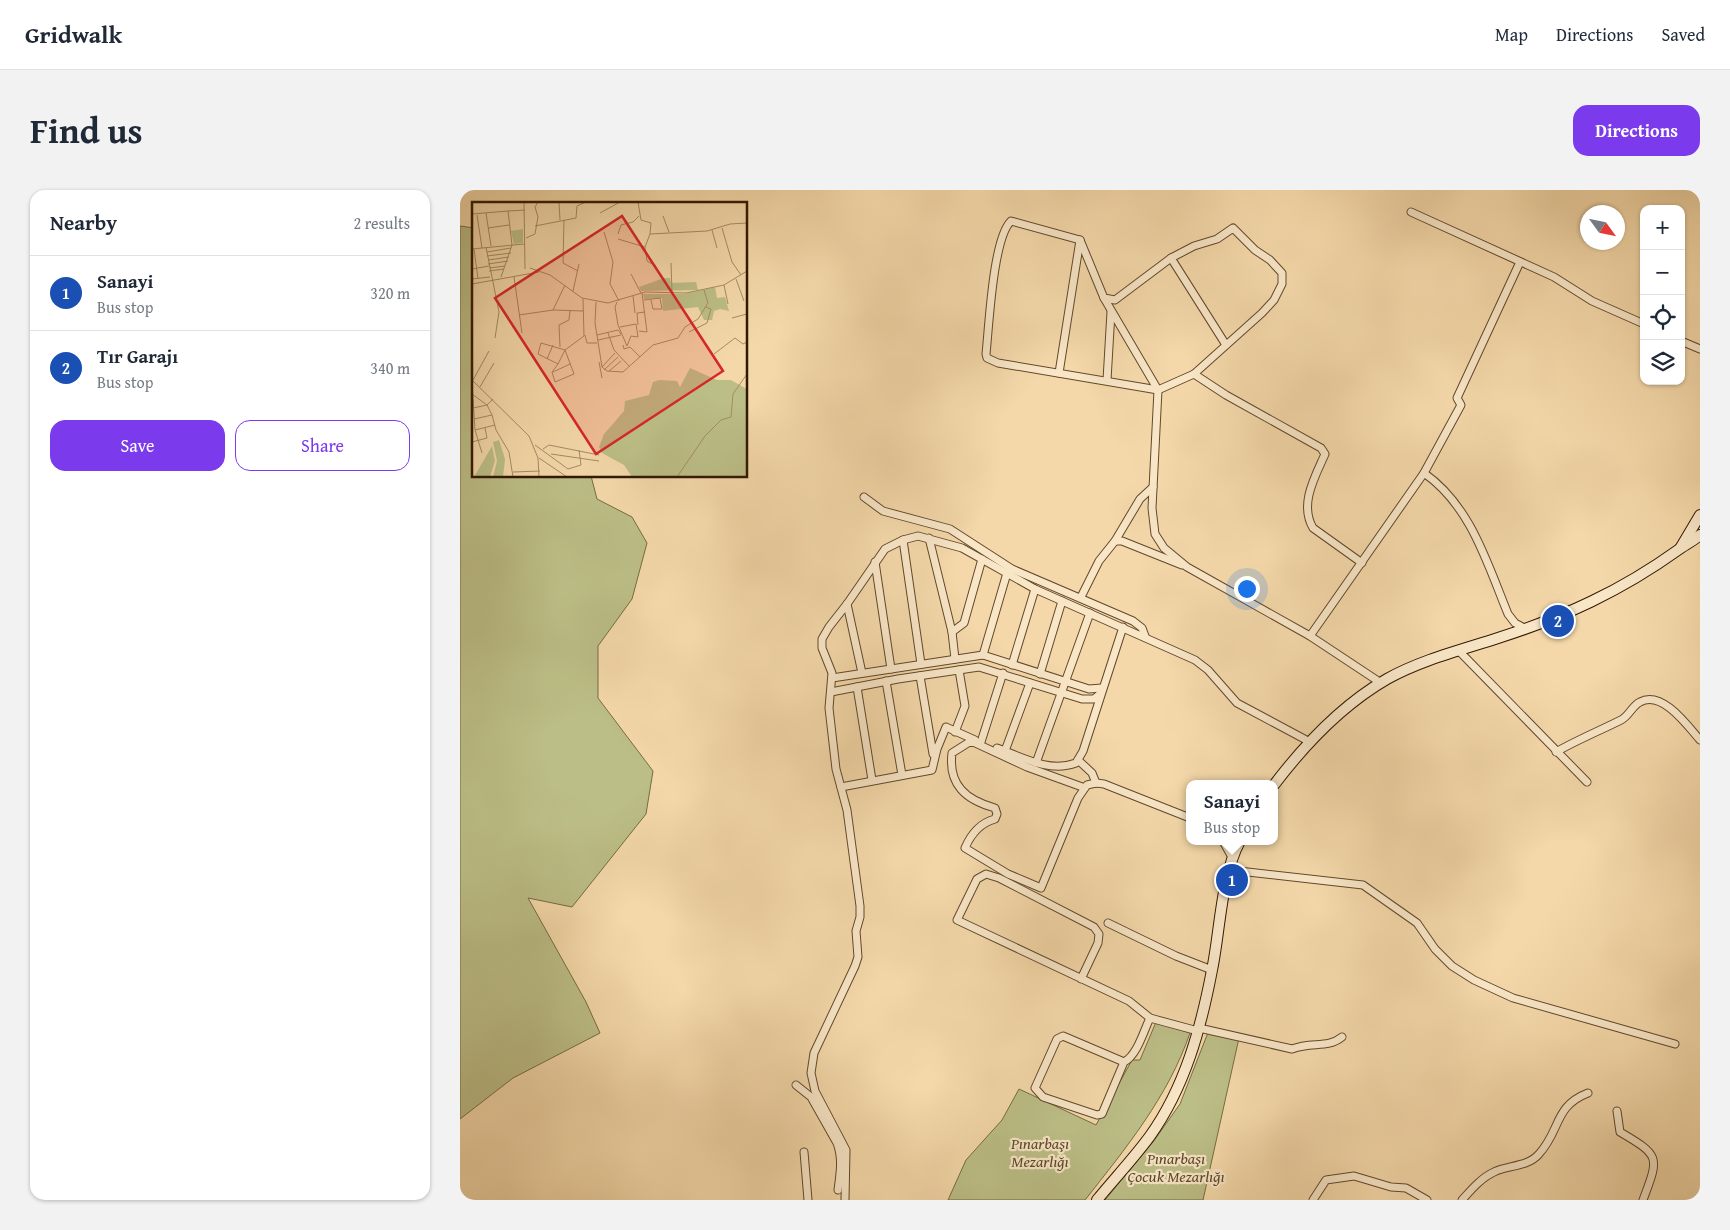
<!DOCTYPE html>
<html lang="en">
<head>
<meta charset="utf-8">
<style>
	body { margin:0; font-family:"Gentium Book Plus",serif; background:#f2f2f3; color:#1f2937 }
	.controls { position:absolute; right:15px; top:15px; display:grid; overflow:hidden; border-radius:10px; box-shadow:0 1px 4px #0004 }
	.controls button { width:45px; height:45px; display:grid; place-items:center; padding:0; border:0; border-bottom:1px solid #e0e1e3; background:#fff; color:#1f2937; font:25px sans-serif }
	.compass { position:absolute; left:1120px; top:15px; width:45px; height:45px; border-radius:50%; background:#fff; box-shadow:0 1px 4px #0004; rotate:123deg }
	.you { position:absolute; left:786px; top:398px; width:18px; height:18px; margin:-12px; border:4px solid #fff; border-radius:50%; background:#1a73e8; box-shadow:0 0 0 8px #1a73e833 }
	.badge { display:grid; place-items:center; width:32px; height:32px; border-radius:50%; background:#7c3aed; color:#fff; font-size:16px; font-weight:700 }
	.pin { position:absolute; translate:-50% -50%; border:2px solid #fff; box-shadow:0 1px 5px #0006 }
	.popup { position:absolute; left:726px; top:590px; width:92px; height:65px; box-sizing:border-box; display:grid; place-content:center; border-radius:10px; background:#fff; filter:drop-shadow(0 1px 4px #0005); font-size:16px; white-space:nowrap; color:#747a83 }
	.popup b { font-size:19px; color:#1f2937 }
	.popup::after { content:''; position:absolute; left:50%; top:100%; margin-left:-10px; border:10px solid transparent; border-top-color:#fff }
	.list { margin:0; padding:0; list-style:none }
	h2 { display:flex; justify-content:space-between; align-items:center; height:65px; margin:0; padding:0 20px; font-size:21px }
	h2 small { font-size:16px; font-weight:400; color:#747a83 }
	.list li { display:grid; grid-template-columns:32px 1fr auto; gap:15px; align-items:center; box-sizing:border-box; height:75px; padding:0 20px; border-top:1px solid #e0e1e3 }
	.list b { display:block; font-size:19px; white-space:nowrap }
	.list p { margin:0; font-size:16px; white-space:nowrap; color:#747a83 }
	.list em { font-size:16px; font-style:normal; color:#747a83 }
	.actions { display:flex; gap:10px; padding:15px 20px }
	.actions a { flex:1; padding:11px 0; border:1px solid #7c3aed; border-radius:15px; text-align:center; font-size:18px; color:#7c3aed }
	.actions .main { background:#7c3aed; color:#fff }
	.icon { flex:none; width:28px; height:28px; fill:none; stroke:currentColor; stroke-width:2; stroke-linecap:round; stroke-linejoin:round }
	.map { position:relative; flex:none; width:1240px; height:1010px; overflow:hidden; border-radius:15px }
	header { display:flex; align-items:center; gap:30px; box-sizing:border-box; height:70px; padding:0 25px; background:#fff; border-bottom:1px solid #e0e1e3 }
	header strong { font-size:24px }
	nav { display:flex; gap:28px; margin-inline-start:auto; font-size:18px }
	.intro { display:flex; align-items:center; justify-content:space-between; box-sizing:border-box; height:120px; padding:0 30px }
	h1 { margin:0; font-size:35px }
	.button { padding:12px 22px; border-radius:15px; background:#7c3aed; color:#fff; font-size:18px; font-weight:700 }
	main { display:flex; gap:30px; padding:0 30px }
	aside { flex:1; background:#fff; border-radius:15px; box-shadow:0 1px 4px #0004 }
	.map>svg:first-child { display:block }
	.green { fill:#bcbe87; stroke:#766b44 }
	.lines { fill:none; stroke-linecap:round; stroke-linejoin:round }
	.street-casing { stroke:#62482b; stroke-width:9 }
	.secondary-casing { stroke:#311801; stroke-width:12 }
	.street { stroke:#f8e6c7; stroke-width:7 }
	.secondary { stroke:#f8e6c7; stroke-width:10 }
	.labels { text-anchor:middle; stroke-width:4.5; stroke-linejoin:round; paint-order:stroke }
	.park-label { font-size:16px; font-style:italic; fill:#5b4a29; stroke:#f8e6c7 }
	.inset-road { fill:none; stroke:#a68b66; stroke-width:1 }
	.view { fill:#d62828; fill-opacity:0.15; stroke:#d62828; stroke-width:2.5 }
	.inset-edge { fill:none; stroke:#311801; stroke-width:2.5 }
</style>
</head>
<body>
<header>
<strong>Gridwalk</strong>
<nav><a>Map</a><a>Directions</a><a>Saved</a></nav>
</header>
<div class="intro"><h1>Find us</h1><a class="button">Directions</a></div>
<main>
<aside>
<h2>Nearby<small>2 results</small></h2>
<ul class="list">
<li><span class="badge" style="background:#1a4fb4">1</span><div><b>Sanayi</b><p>Bus stop</p></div><em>320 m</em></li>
<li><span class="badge" style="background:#1a4fb4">2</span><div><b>Tır Garajı</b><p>Bus stop</p></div><em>340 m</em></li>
</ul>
<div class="actions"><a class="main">Save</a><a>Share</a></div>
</aside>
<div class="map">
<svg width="1240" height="1010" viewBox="0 0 1240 1010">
	<rect width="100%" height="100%" fill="#f4d8a9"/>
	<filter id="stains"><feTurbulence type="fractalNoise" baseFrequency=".004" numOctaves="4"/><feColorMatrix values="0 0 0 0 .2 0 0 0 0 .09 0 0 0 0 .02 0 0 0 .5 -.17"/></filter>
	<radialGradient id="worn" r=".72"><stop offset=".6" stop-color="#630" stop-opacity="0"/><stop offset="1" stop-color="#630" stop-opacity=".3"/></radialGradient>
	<g class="green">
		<path d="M0,36l14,2v248h117l6,23 35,18 15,26 -15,56 -34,47v52l55,73 -7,43 -74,93 -44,-9 58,104 14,31 -87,45 -53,41z"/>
		<path d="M696,832l34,11c-22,64 -64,115 -105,167h-137l18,-40 36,-40 17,-31 77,36 36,-65h8z"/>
		<path d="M749,840l30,8 -36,162h-98l48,-58 27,-38z"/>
	</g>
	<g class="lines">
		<defs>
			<g id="street">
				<path d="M951,22l143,65 38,24 52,23"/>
				<path d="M551,31l69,19 24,58 11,2 56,-42 23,-12 23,-7 16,-11 22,22 15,10 12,13v11l-8,16 -12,13 -68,61 -36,16 -160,-27 -11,-5 -1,-4c3,-28 7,-116 25,-133z"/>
				<path d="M711,68l55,87"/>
				<path d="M644,108l54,92 -6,118 3,26 9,14 23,19 123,69 71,47"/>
				<path d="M1221,151l19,8"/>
				<path d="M599,183l21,-133"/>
				<path d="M734,184l32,21 95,53 4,6c-10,23 -26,50 -12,74l49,35"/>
				<path d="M647,190l4,-68"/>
				<path d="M964,283l37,-68 -4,-7 63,-136"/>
				<path d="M404,307l19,14 67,18 62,40 121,52 9,7 3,8"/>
				<path d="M469,348l23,94 3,27"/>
				<path d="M443,350l18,124"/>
				<path d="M655,351l25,-42 13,-12"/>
				<path d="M415,372l16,107"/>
				<path d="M621,407l18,-36 16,-20h7l60,24"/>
				<path d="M387,414l15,69"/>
				<path d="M492,442l12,-9 18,-64"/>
				<path d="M850,446l114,-163c47,33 63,90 84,141l7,9 11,6"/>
				<path d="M999,461l128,131"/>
				<path d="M523,465l24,-82"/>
				<path d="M552,475l23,-76"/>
				<path d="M580,484l22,-73"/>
				<path d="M460,486l13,78"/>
				<path d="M372,488l151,-23 106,34 13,-1"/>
				<path d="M426,491l16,94"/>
				<path d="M397,497l15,93"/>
				<path d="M371,502l67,-13 81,-12 103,32h12l6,-5"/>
				<path d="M495,542l10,-26 -6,-36"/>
				<path d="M521,552l22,-69"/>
				<path d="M537,558c25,9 52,25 79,15l7,-12 40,-124"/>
				<path d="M545,561l25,-68"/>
				<path d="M1096,562c21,-12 43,-21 65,-32 8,-4 11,-14 19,-18 22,-12 47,23 60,38"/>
				<path d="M618,570l14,13 4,10"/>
				<path d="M576,573l54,-150"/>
				<path d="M381,597l91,-17 5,-21 9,-22 29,13"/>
				<path d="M625,598l-58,-21 -56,-26 -19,12c-4,32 14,47 43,55l2,6 -2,5c-15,4 -24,15 -30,29l43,26 33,14 37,-90 9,-13 9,-2 8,1 86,34"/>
				<path d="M763,651l10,18"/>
				<path d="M770,680l133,15 54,38 18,26 17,17 22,14 39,18 162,46"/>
				<path d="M648,733l68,33 36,14"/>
				<path d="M621,789l17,-36 1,-9 -5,-7 -95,-49 -13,-4 -9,5 -20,41 172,81 21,17 48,13"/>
				<path d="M739,838l93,21c20,-8 35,0 50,-12"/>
				<path d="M664,872l-61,-26 -6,3 -22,49 8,9 54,18 5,-1 22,-52c13,-6 20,-32 26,-44"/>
				<path d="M336,895l15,12 26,46c6,16 3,31 1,47"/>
				<path d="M1157,921l3,21c41,24 39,25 23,68"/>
				<path d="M344,962l4,48"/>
				<path d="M385,1010l1,-50 -31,-59 -4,-18 3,-20 41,-87 3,-9 -2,-26 4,-14v-11l-13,-96 -11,-41 -7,-61 3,-35 -10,-25v-9l7,-12 18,-23 38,-55 18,-9 15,-4 44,12 73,41 160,71 13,10 29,33 73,39"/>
				<path d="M853,1010l13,-20 28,-4 37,11 15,1 21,12"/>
				<path d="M1002,1010c9,-10 19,-22 32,-28 14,-7 34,-5 45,-18 22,-24 15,-48 49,-61"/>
			</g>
			<g id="secondary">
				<path d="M1221,357l19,-32"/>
				<path d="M814,595c31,-41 68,-80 113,-106 34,-19 74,-29 111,-41 66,-21 123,-47 180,-88 7,-5 15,-9 22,-15"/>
				<path d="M637,1010c17,-21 37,-42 53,-64 35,-49 51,-108 62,-166 8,-38 9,-94 28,-129"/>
			</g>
		</defs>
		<use href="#street" class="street-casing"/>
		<use href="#secondary" class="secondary-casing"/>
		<use href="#street" class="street"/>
		<use href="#secondary" class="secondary"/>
	</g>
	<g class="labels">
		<g class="park-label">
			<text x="580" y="959">Pınarbaşı<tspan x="580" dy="18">Mezarlığı</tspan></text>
			<text x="716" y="974">Pınarbaşı<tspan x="716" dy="18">Çocuk Mezarlığı</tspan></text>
		</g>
	</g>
	<g transform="translate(12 12)">
		<rect width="275" height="275" fill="#f4d8a9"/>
		<path d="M51,27v14l-9,1 -3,-13zM192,76h6l1,5 25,-1 2,8 -57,1 -2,-4zM243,85l2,11 8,-1 4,14 -9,-2 -6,2 -2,9h-8l-6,-13 -35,4 -1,-13 -18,1 -1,-5h41zM218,166l27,12h14l16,9v88h-115l-8,-12 -22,-12 -3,-6 5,-13 20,-23 1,-10 24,-6 4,-13 6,-2 18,1 3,6zM27,238l6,19 -2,18h-10l4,-16 -4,-19zM20,244l3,15 -5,16h-16z" fill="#bcbe87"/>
		<path class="inset-road" d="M52,0l1,67M87,0l1,18M166,0l3,18 10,3 -1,11 57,-3 23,-7 17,-1M36,9l17,-1M14,11l5,33M128,11l20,-11M0,12l36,-3 4,34 -11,32M5,13l5,33M191,14l6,16M92,18l-1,43 15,8M63,24l41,-8 1,-12 9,-4M16,26l21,-3M250,26l10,34 9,13M240,28l5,18M132,30l9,30 -3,22 9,17M146,32l3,-9 12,-3 6,-6M54,36l9,-4 3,-17 -3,-10 3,-5M146,37l27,8 5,-13M14,45l13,65 -4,26M173,45l2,14 9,5M0,47l52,-5M2,47l4,30M15,50l24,-4M15,54l24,-3M16,58l21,-3M199,61l1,29M16,62l20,-3M17,66l16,-2M58,66l20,7 32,23 26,5 37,-11 41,1 38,-8 23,-14M0,67l17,-3M17,69l15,-2M159,72l10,19M42,75l8,56M0,77l18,-2M264,77l8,22M0,82l67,-12M93,83l-12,25 30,1M252,83l4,19M101,89l6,-27M161,94l2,17M172,98l16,-2 2,11h-9l-2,-9M124,100l-1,21 7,44 5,4 16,1 30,-27 25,-7 7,-11 13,-8 10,-16 -4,-13M145,100l-2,5 3,18 9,21 4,-10 7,1 -2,-13 -16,3M47,113l34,-5M260,116l15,-4M166,123l-1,-12 8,-1M167,129l8,1 -5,-39M217,130l18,-9 4,-14 -5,-2M136,131l6,17 15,16M113,133l2,8h10M125,133l21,-5 3,4M126,138l23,-5M69,141l24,7 9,24 -19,8 -3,-10 6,-8 -20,-10zM151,143l1,4 6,-2 10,10M88,145l-1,-22 10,-5 1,-10M242,152l21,-16 8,6 4,-2M75,157l6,-14M127,160l3,16M86,162l7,-14 19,-14 -1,-37M130,165l13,-14M132,168l14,-13M137,169l12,-10M81,170l17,-8M0,178l57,56 9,22 1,19M1,178l16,-29M0,180l3,48 7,23M8,185l14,-24M0,192l15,11 5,10 4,15 13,22 4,25M1,206l14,-3 6,-6M2,217l18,-4M3,228l20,-5M0,240l15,-4 -2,-10M63,243l33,24 13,-4 -2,-15M71,247l6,-4 50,10M79,252l48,7M0,255v17M67,256l28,19M41,270l27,-1M205,275l28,-41 16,-16 10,-3 2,-23 14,-20"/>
		<path class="view" d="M150,14l101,155 -127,83 -101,-156z"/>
		<rect width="275" height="275" class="inset-edge"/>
	</g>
	<rect width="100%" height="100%" filter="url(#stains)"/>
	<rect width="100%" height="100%" fill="url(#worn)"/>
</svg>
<div class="controls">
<button>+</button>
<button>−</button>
<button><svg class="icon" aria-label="locate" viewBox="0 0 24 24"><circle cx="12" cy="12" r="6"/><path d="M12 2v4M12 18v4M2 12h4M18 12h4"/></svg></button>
<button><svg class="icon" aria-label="layers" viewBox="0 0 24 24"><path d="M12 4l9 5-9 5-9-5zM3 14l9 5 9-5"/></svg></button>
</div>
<svg class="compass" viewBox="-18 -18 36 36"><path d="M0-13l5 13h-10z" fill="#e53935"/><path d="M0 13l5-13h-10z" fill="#747a83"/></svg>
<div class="you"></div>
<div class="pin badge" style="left:772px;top:690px;background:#1a4fb4">1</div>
<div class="popup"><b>Sanayi</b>Bus stop</div>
<div class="pin badge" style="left:1098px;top:431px;background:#1a4fb4">2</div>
</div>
</main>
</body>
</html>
